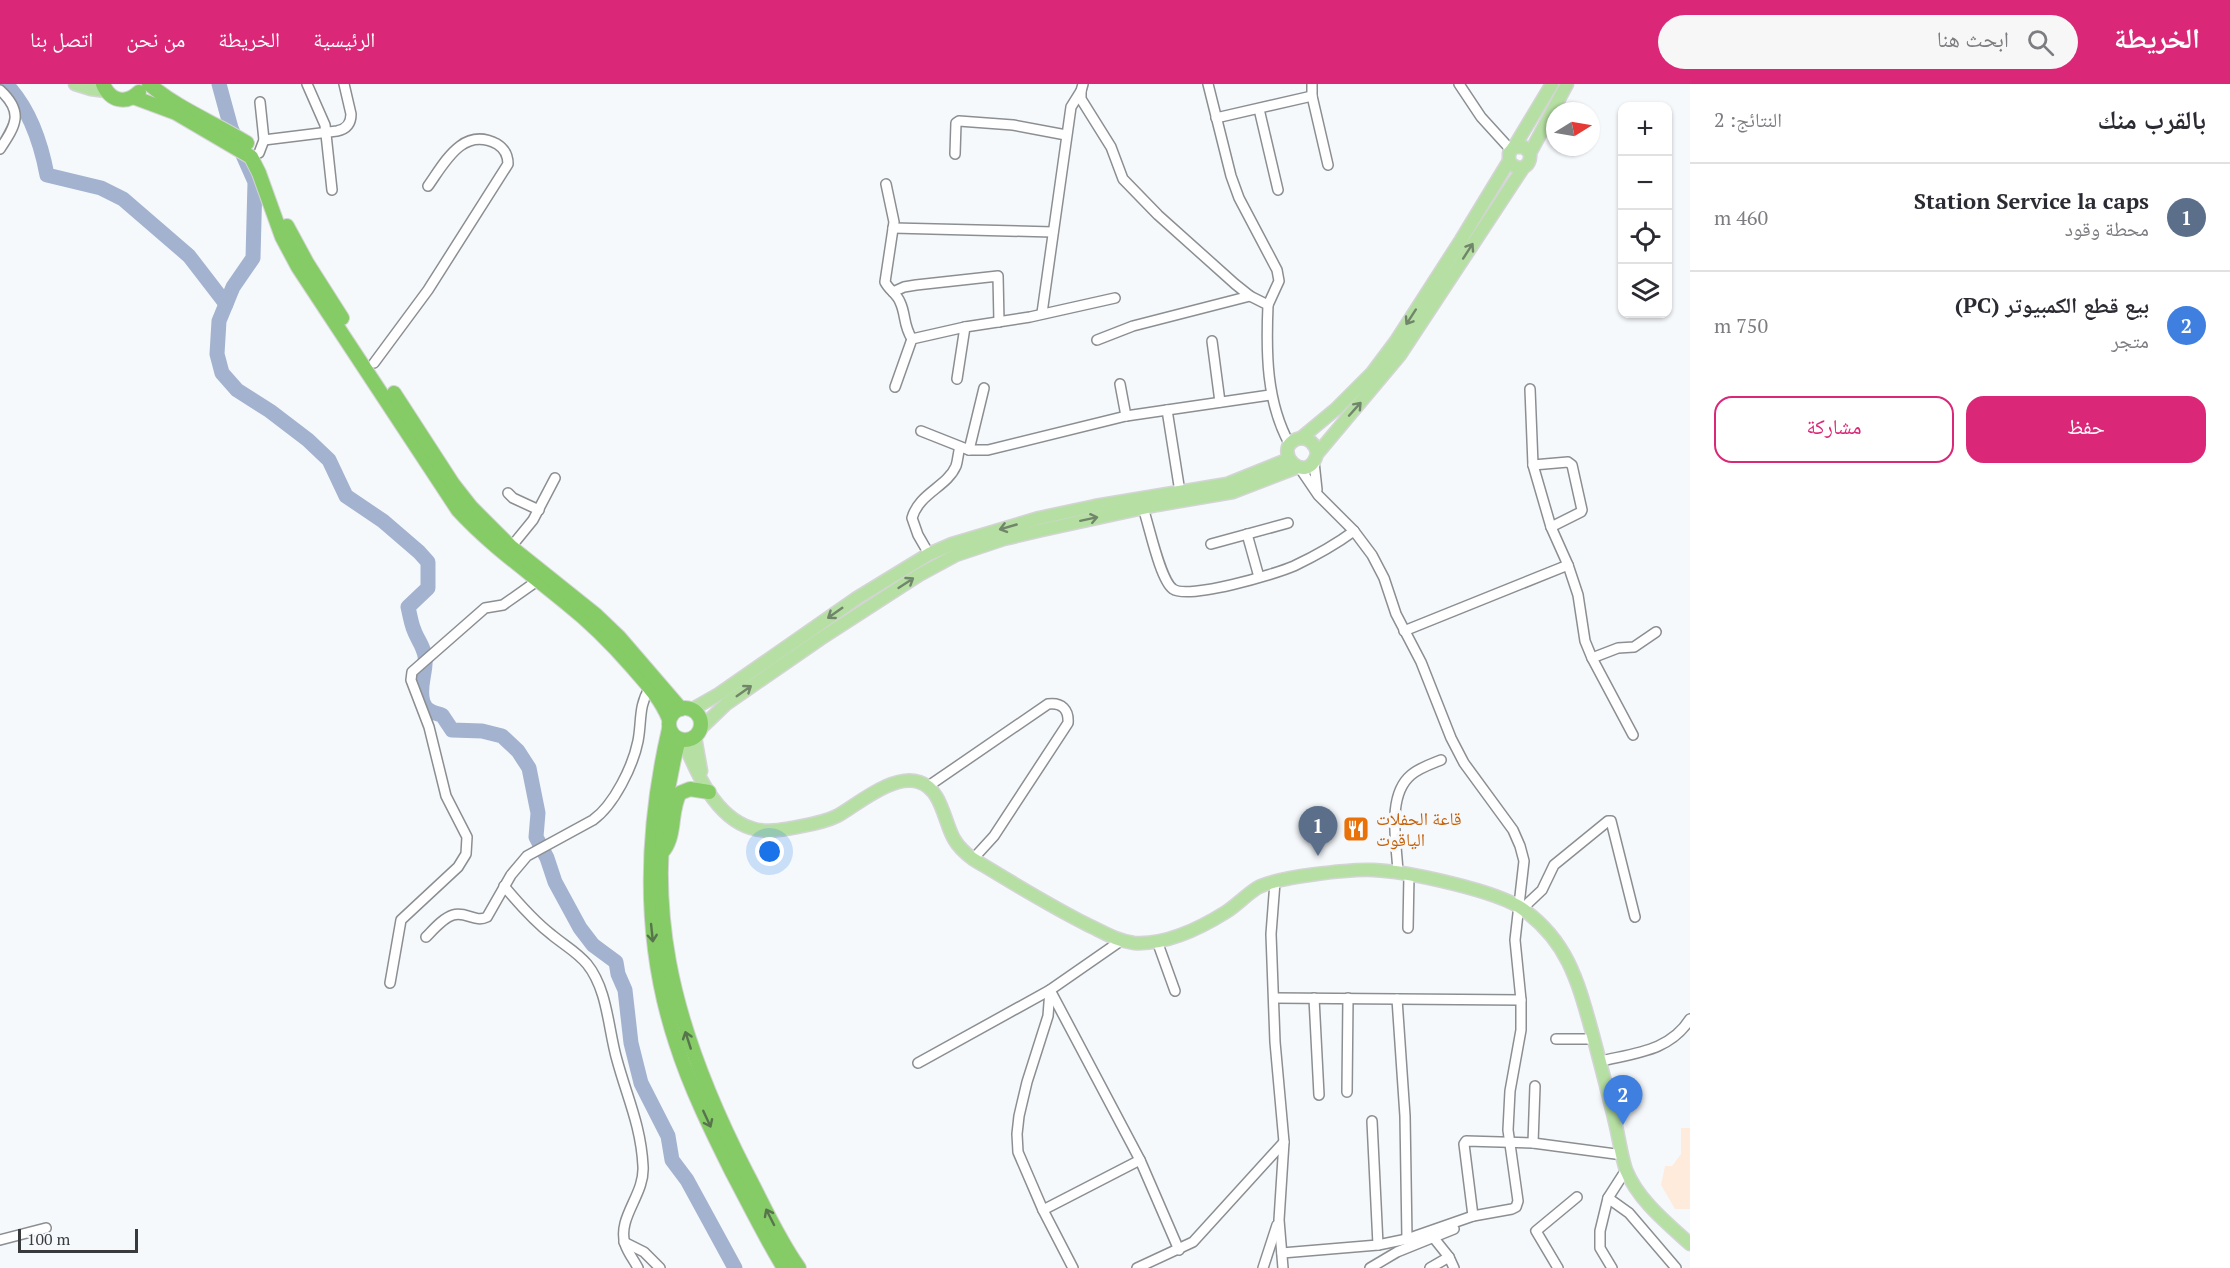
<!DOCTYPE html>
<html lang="ar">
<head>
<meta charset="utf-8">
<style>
	body { margin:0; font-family:"PT Serif","Noto Naskh Arabic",serif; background:#f7f7f7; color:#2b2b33; direction:rtl }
	.controls { position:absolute; right:18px; top:18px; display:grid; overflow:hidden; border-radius:12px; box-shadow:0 2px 4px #0004 }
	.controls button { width:54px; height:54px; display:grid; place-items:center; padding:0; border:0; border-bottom:2px solid #e1e1e2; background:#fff; color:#2b2b33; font:30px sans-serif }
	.compass { position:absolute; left:1546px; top:18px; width:54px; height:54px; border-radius:50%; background:#fff; box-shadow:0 2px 4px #0004; rotate:79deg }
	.scale { position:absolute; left:18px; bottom:15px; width:120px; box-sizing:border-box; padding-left:6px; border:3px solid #393a3c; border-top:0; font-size:16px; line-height:21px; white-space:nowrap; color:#393a3c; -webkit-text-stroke:4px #f6f9fc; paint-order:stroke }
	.you { position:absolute; left:770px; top:768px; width:21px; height:21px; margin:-15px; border:4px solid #fff; border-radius:50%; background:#1a73e8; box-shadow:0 0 0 9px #1a73e833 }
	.badge { display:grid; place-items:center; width:39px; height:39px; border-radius:50%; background:#db2777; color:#fff; font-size:20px; font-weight:700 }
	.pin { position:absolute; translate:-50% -50px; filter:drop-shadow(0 2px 3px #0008) }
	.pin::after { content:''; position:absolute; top:32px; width:21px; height:18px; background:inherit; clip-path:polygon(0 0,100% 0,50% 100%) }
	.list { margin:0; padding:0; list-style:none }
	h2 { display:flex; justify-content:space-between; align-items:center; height:78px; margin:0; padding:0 24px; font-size:26px }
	h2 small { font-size:20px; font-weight:400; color:#7c7c81 }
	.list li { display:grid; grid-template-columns:39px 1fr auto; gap:18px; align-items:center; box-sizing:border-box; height:108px; padding:0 24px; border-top:2px solid #e1e1e2 }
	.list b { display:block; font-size:22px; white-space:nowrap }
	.list p { margin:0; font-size:20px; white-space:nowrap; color:#7c7c81 }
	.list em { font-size:20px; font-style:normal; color:#7c7c81 }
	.actions { display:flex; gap:12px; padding:18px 24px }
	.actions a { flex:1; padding:14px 0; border:2px solid #db2777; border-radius:18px; text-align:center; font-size:21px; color:#db2777 }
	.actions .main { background:#db2777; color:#fff }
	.icon { flex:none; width:33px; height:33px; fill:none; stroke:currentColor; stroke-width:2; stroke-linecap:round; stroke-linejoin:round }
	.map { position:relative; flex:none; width:1690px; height:1184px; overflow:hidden; direction:ltr }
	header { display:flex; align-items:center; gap:36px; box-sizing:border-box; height:84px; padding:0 30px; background:#db2777; color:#fff }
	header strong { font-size:28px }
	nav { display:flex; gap:33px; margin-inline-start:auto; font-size:21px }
	.search { width:420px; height:54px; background:#f7f7f7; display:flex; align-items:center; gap:15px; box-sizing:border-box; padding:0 21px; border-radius:33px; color:#7c7c81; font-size:22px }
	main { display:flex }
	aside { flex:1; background:#fff }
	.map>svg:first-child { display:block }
	.education { fill:#ffebdb }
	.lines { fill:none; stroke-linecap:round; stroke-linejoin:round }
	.river { stroke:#a3b3cf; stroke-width:15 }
	.minor-casing { stroke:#8c8f92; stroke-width:12 }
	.major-casing { stroke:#d3d4d4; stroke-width:15 }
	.highway-casing { stroke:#d3d4d4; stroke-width:16 }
	.minor { stroke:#fff; stroke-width:9 }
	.major { stroke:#b6e0a3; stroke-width:12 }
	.highway { stroke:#85cb66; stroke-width:14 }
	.oneway { stroke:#71856a }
	.oneway2 { stroke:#57744d }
	.labels { text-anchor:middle; stroke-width:6; stroke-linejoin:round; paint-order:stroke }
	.food-label { font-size:18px; fill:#c56008; stroke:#f6f9fc; text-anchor:start }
</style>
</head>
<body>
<header>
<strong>الخريطة</strong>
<div class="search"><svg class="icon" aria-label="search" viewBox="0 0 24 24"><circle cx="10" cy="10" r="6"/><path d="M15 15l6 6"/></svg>ابحث هنا</div>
<nav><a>الرئيسية</a><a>الخريطة</a><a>من نحن</a><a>اتصل بنا</a></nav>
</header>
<main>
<aside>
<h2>بالقرب منك<small>النتائج: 2</small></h2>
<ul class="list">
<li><span class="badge" style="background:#5c6f8a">1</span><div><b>Station Service la caps</b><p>محطة وقود</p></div><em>460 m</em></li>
<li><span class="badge" style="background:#3f7fe0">2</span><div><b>بيع قطع الكمبيوتر (PC)</b><p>متجر</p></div><em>750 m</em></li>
</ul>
<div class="actions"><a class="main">حفظ</a><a>مشاركة</a></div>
</aside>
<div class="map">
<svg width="1690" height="1184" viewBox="0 0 1690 1184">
	<rect width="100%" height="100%" fill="#f6f9fc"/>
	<path class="education" d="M1681,1044h9v81h-15l-14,-24 4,-19h7l9,-12z"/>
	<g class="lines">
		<g class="river">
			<path d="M6,0c23,24 35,59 41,91l54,13 22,11 66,57 37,48"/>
			<path d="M219,0l12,44 24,54 -2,76 -20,29 -14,34 -2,33 5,19 15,17 33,21 38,29 21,20 17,36 37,25 36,31 9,10v26l-20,19c2,8 3,16 6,23 3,9 9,15 11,26 2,15 -7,31 -2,46 3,9 11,11 19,13l10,15 30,1 20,5 16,15 11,17 9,45 -2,24 11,21 8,24 25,46 13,17 23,17 2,12 7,16 6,53 10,40 27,53 4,24 15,20 48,88"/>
		</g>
		<defs>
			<g id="minor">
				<path d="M307,0l18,41 7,65"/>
				<path d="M1208,0l23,92 8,22 38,72 2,11 -11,24"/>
				<path d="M1312,0v12l16,69"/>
				<path d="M1459,0l22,33 30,33"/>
				<path d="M0,6c24,22 16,35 0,59"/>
				<path d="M1081,7v8l30,48 12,32 35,36 77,69 15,12 18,9c-2,47 -2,97 22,140"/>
				<path d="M1259,25l19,81"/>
				<path d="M1216,34l96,-22"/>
				<path d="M264,56l73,-9c10,-2 14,-8 14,-17l-7,-30"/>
				<path d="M259,69l5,-13 -4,-38"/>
				<path d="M955,70l1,-31 3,-2 54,4 53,10"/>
				<path d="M886,100l8,38 -9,60c4,8 12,12 15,20 6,12 3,23 12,37"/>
				<path d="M893,144l160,4"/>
				<path d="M893,208l11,-5 12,-2 82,-9 1,46"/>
				<path d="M1042,229l29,-206 10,-16 2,-7"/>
				<path d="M1097,256l36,-14 117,-30"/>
				<path d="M1212,257l8,61"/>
				<path d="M374,279l54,-73 80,-126c0,-9 -3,-15 -11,-20 -34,-18 -52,18 -69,42"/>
				<path d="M957,295l8,-52 65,-10 85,-19"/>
				<path d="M1120,300l6,32"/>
				<path d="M895,303l17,-48 53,-12"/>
				<path d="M1530,305l3,76 18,62 17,38 10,30 7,46 7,17 41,77"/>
				<path d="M1167,326l13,82"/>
				<path d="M921,347l48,19h19l138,-34 144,-21"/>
				<path d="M969,366l15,-62"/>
				<path d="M1314,378l3,28"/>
				<path d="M1533,381l35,-3 4,3 10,45 -1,2 -30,15"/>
				<path d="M1299,383l19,28 36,36 18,24 12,23 12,36 25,48 30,76 13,25 49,67 7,16 4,15 -9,79 6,60v30l-11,61 -2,39 10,71 -2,6 -4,2 -39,7 -66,23 -29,6"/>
				<path d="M508,409l5,5 26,12"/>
				<path d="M1143,424c6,17 17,72 30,81 15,11 103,-15 121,-23 21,-10 41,-21 60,-35"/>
				<path d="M1247,450l12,43"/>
				<path d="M1211,460l77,-21"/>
				<path d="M511,463l22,-27 22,-42"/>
				<path d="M929,470l-11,-19 -6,-17c7,-25 35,-31 44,-52 2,-6 2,-13 4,-19"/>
				<path d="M1404,547l164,-66"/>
				<path d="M1592,574l26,-10 16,-1 22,-15"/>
				<path d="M927,703l121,-83c14,-2 21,6 20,19l-74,113 -21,23"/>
				<path d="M1398,789c-1,-29 -12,-77 13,-98 8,-7 20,-11 30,-15"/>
				<path d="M1275,798l-4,52 4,108 9,100 -5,78 4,48"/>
				<path d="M504,802c15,18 30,35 48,49 12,10 25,17 35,29 21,26 21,65 30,96 10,37 24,66 26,106 2,29 -26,51 -18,78 3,9 9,16 13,24"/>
				<path d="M1523,824l19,-18 12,-25 54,-44h3l24,96"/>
				<path d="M1408,844l1,-53"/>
				<path d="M426,853c7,-7 17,-19 27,-22 13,-4 22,8 34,2l24,-42 16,-19 66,-36c21,-15 40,-54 45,-79 4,-21 0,-34 12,-54"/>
				<path d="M1157,857l18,50"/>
				<path d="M390,899l11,-63 57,-53 8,-13 1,-17 -21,-41 -17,-69 -18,-47 1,-8 73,-64 18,-3 34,-24"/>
				<path d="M1274,914l247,2"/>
				<path d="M1314,914l5,97"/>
				<path d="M1397,915l8,117 2,123"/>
				<path d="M1556,955h38"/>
				<path d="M1601,977c34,-8 69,-10 89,-42"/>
				<path d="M918,979l132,-73 90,170 39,90"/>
				<path d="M1347,1008l1,-94"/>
				<path d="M1533,1059l2,-57"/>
				<path d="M1608,1114l21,15 47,55"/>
				<path d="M1043,1126l97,-50"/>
				<path d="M1473,1132l-9,-72 2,-3 67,2 90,12"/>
				<path d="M1433,1153l16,20 5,11"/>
				<path d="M0,1156l46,-12"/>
				<path d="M624,1158l20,10 16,16"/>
				<path d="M1282,1169l96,-8 -6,-124"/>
				<path d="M1073,1184l-30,-58 -25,-58 -1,-18 2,-18 8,-34 21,-66 2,-26 72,-50"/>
				<path d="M1137,1184l56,-26 91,-100"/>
				<path d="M1263,1184l14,-43"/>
				<path d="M1370,1184l27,-16 57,-23"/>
				<path d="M1430,1184l19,-11"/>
				<path d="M1558,1184l-22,-37 41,-34"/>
				<path d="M1612,1184l-12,-20v-17l8,-33 18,-28"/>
			</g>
			<g id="major">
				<path d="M75,0l16,5 15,2"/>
				<path d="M1514,63l38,-63"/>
				<path d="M1530,69l-6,-6h-10l-5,6v8c8,12 23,7 21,-8l37,-69"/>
				<path d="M1301,354l35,-29 36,-36 24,-32 65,-101 48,-79"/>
				<path d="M1317,370c-1,-10 -9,-18 -20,-15 -27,11 10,49 20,15l83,-99 123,-187"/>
				<path d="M691,626l28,-16 138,-96 72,-44 23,-10 87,-26 56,-12 132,-22 62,-25"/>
				<path d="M700,645l26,-25 94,-65 99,-64 37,-20 48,-16 38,-9 115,-25 76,-13 65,-25"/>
				<path d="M695,653l6,34"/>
				<path d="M683,656c13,32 32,77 68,88 14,5 28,2 41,0 15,-3 31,-5 45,-12 21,-12 57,-43 82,-34 23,7 25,40 35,57 5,9 11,14 19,20 38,23 75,46 115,66 15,7 29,16 46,18 32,2 65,-14 92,-31 11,-7 20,-17 31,-24 18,-11 93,-19 116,-18 33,1 126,21 151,40 44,32 54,72 68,122 8,30 16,60 23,90 4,16 6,33 11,48 12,30 41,53 64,74"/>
			</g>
			<g id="highway">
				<path d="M103,0c7,17 23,21 36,8"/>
				<path d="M149,0c29,25 66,39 98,59"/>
				<path d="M133,13l43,16 75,44 8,16 23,64 16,30 160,243c33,36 71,62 108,93 24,19 46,41 66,64 15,17 29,32 37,52"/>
				<path d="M287,142l20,37 35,55"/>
				<path d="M394,309l59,91 18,23 40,40 85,68 23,22 62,72"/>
				<circle cx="685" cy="640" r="16"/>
				<path d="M669,645c-24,104 -27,211 7,314 14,44 35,87 56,129 17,32 33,65 52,96"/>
				<path d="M679,655c-43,160 -6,290 67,433 17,32 32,67 53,96"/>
				<path d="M664,766c12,-17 6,-40 16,-57l10,-4 19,3"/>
			</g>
		</defs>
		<use href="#minor" class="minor-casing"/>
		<use href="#major" class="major-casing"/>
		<use href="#highway" class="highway-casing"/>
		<use href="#minor" class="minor"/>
		<use href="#major" class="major"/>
		<use href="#highway" class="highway"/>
	</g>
	<defs><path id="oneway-shaft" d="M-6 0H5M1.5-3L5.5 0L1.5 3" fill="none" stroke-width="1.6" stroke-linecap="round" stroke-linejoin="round" transform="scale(1.5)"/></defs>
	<g class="oneway">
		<use href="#oneway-shaft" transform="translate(1468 167) rotate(-57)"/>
		<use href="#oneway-shaft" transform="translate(1411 233) rotate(123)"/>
		<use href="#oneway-shaft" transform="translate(1355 325) rotate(-48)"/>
		<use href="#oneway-shaft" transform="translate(1089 435) rotate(-12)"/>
		<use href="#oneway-shaft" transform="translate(1008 443) rotate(164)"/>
		<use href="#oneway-shaft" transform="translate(906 499) rotate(-33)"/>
		<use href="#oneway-shaft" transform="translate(835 529) rotate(145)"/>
		<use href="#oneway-shaft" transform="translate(744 607) rotate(-35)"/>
	</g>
	<g class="oneway2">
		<use href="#oneway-shaft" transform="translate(652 849) rotate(84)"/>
		<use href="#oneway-shaft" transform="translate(688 956) rotate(-108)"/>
		<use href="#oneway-shaft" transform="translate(707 1035) rotate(65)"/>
		<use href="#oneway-shaft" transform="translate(770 1133) rotate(-117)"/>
	</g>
	<defs>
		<symbol id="restaurant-square" viewBox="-11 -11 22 22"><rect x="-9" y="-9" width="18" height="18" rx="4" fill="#e8710a" stroke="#f6f9fc"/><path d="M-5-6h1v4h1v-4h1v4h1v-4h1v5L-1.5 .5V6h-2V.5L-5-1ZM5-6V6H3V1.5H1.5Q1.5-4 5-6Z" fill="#fff"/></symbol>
	</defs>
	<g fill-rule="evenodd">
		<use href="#restaurant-square" x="1341" y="730" width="30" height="30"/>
	</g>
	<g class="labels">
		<g class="food-label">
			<text x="1376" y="741">قاعة الحفلات<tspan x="1376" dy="21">الياقوت</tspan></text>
		</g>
	</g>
</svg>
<div class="controls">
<button>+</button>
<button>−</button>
<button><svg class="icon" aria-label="locate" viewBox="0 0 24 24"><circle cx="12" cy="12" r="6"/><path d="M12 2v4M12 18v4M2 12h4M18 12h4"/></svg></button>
<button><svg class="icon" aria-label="layers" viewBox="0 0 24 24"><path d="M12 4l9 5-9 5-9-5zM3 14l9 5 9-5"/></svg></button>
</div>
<svg class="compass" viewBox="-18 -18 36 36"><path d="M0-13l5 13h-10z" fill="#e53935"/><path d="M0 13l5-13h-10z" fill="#7c7c81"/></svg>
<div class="scale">100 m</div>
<div class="you"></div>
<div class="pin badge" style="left:1318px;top:772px;background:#5c6f8a">1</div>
<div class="pin badge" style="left:1623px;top:1041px;background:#3f7fe0">2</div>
</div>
</main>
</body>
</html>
